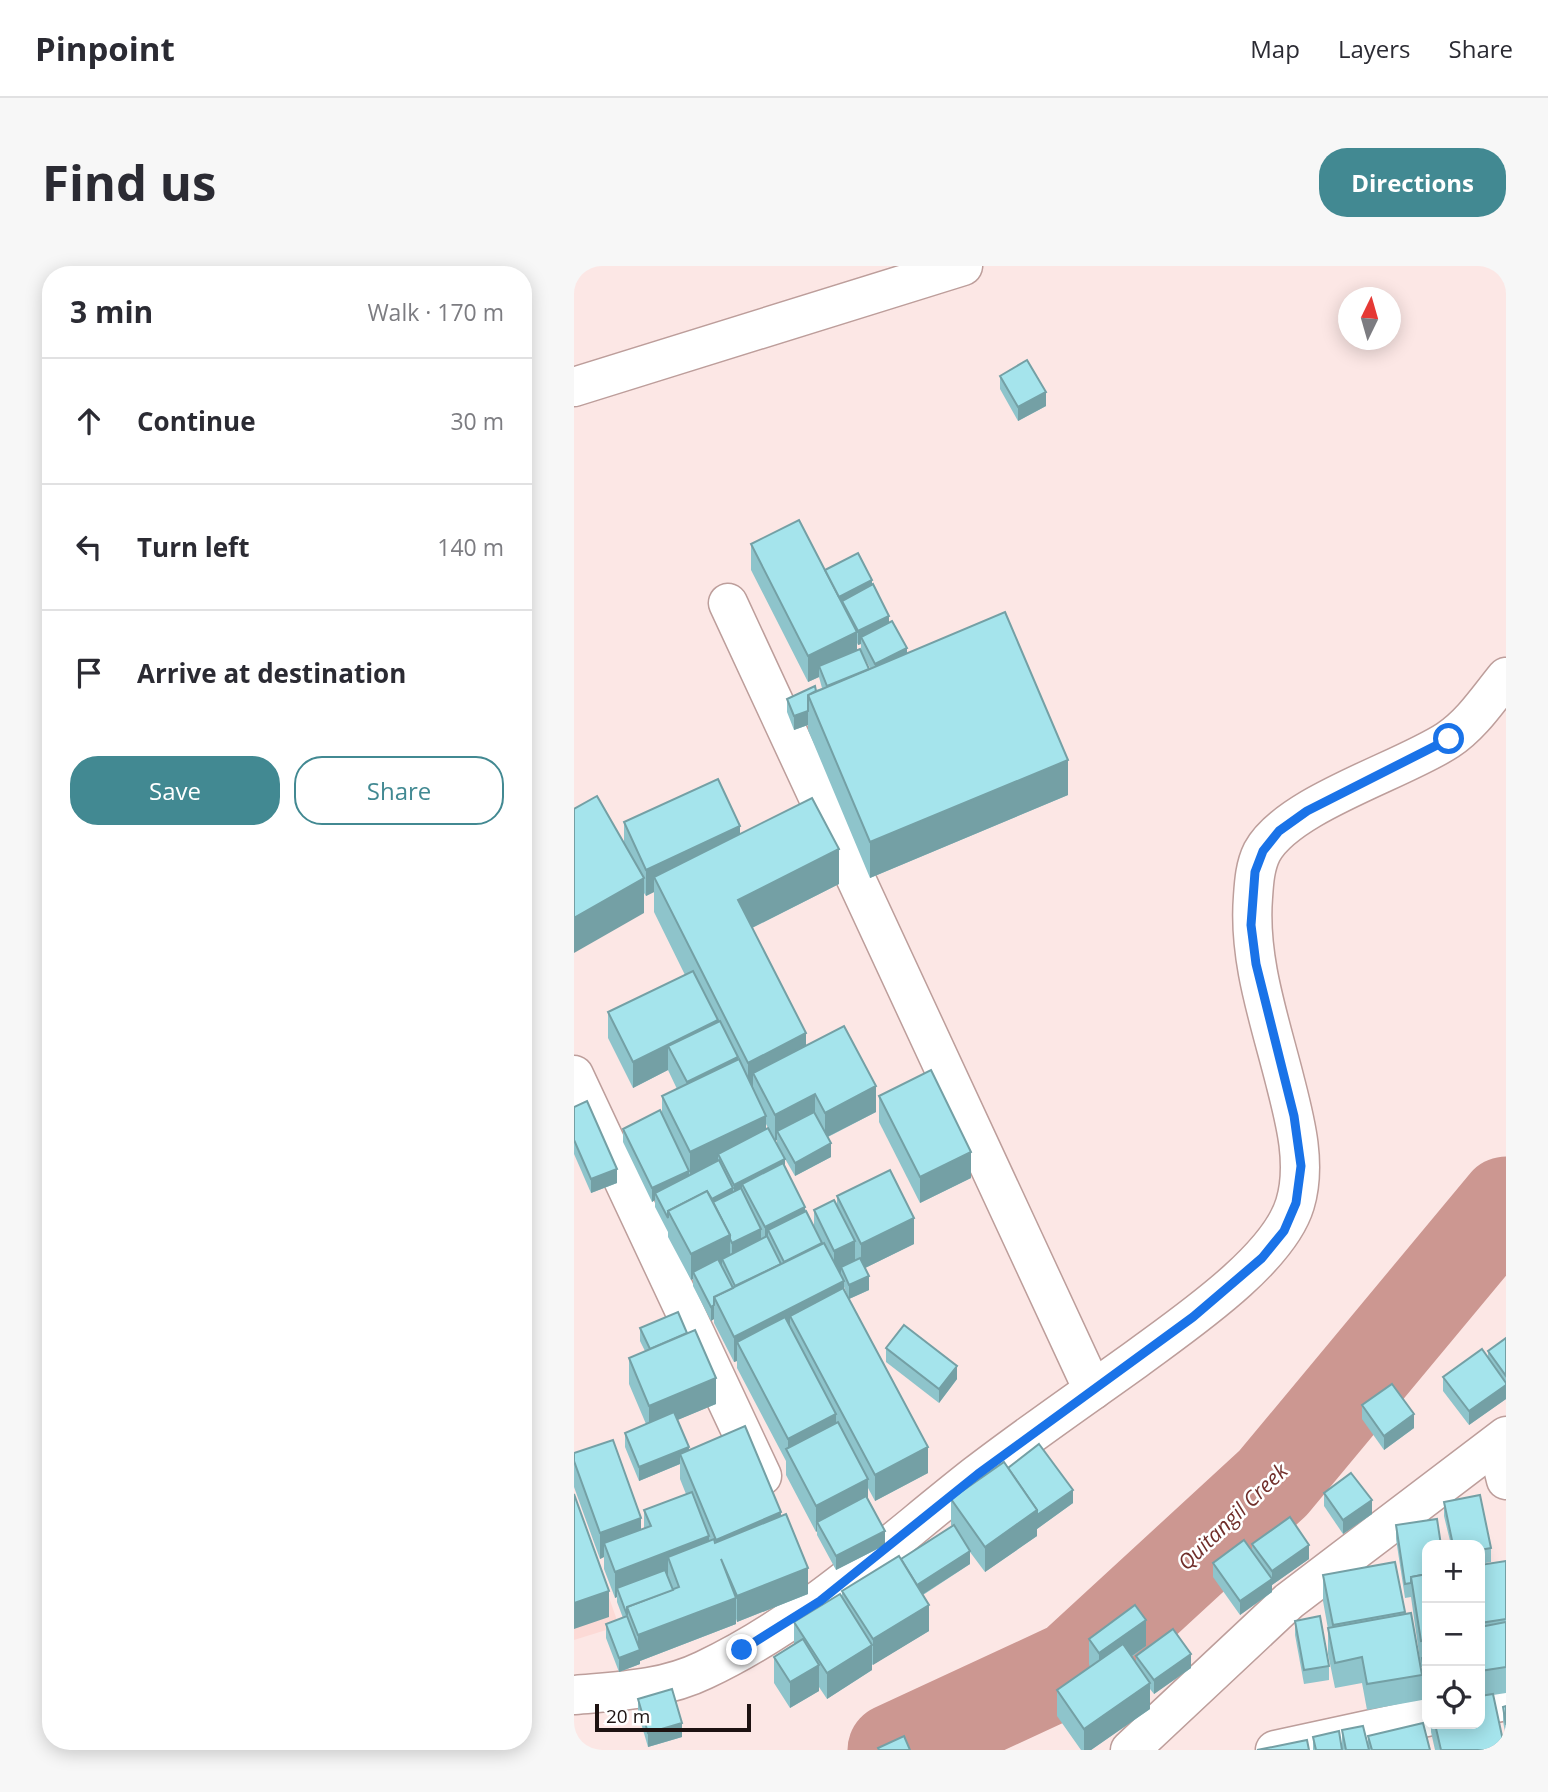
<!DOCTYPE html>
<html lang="en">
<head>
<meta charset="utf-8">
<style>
	body { margin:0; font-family:"Open Sans",sans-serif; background:#f7f7f7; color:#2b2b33 }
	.controls { position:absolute; right:21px; bottom:21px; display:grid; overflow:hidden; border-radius:14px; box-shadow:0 4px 18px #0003 }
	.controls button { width:63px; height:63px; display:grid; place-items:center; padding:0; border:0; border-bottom:2px solid #e1e1e2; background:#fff; color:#2b2b33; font:35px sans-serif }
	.compass { position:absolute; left:764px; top:21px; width:63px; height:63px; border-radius:50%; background:#fff; box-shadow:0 4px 18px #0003; rotate:5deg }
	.scale { position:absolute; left:21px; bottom:18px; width:156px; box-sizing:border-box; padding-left:7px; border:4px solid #1d1211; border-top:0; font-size:19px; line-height:24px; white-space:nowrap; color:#1d1211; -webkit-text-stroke:5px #fff; paint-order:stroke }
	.stop { position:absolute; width:21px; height:21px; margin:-16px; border:5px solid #1a73e8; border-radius:50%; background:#fff }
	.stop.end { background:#1a73e8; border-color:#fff; box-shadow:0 2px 7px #0008 }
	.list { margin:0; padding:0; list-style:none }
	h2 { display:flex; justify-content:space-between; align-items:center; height:91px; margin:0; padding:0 28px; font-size:30px }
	h2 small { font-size:23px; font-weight:400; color:#7c7c81 }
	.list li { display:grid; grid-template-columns:46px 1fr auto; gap:21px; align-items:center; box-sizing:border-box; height:126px; padding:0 28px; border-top:2px solid #e1e1e2 }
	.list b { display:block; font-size:26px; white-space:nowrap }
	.list em { font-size:23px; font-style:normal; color:#7c7c81 }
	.actions { display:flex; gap:14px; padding:21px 28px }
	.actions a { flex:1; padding:16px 0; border:2px solid #428992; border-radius:28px; text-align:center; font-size:24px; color:#428992 }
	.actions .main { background:#428992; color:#fff }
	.icon { flex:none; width:38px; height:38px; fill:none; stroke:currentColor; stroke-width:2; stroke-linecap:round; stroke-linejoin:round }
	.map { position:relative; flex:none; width:932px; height:1484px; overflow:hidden; border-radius:28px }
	header { display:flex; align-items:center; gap:42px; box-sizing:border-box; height:98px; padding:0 35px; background:#fff; border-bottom:2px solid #e1e1e2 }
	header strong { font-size:33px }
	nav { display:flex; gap:38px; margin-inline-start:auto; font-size:24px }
	.intro { display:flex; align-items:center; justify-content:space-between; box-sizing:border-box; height:168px; padding:0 42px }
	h1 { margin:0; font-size:49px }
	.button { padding:18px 32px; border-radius:28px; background:#428992; color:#fff; font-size:24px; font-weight:700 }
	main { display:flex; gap:42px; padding:0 42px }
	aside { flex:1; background:#fff; border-radius:28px; box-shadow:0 4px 18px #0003 }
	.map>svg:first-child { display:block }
	.built { fill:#fcdad6 }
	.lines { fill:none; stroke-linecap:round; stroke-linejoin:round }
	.river { stroke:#cc9791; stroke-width:93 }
	.minor-casing { stroke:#bd9e9b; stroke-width:41 }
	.minor { stroke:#fff; stroke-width:38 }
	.wall { fill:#8ec4cb; fill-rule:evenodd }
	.shaded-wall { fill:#74a0a5 }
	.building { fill:#a5e4ec; stroke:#74a0a5; stroke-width:2 }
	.route { stroke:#1a73e8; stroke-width:9 }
	.labels { text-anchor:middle; stroke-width:5; stroke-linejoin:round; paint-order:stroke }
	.water-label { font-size:21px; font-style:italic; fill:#702e2a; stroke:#fff }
</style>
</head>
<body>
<header>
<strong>Pinpoint</strong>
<nav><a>Map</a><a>Layers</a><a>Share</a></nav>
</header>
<div class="intro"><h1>Find us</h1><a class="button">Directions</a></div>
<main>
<aside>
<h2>3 min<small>Walk · 170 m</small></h2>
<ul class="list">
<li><svg class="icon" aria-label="ahead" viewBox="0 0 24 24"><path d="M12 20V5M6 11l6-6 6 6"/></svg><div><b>Continue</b></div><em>30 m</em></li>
<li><svg class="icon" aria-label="left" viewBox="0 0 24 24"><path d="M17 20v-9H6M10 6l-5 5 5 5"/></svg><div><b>Turn left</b></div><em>140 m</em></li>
<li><svg class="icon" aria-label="arrive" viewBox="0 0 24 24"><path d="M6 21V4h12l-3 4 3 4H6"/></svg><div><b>Arrive at destination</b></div></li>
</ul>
<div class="actions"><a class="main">Save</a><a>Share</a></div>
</aside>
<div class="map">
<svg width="932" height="1484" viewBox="0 0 932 1484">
	<rect width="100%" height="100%" fill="#fce7e5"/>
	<path class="built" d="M0,1232l45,128 -45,14z"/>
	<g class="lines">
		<path class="river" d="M320,1484l179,-83 200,-184 233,-280"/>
		<defs>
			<g id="minor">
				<path d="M0,121l389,-121"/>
				<path d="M154,337l365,787"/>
				<path d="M0,809l188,401"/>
				<path d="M923,1178l9,36"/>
				<path d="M0,1429c44,-4 89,-5 130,-25 102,-48 184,-126 272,-195 52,-40 106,-77 159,-115 47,-35 143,-99 160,-156 12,-40 0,-84 -10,-123 -15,-60 -37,-121 -32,-184 1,-15 2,-31 9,-45 26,-48 139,-81 186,-112 24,-16 40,-41 58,-63"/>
				<path d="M906,1440l26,-5"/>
				<path d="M556,1484l159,-149 217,-165"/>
				<path d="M701,1484l152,-33"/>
			</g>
		</defs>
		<use href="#minor" class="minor-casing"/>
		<use href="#minor" class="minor"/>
	</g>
	<g class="wall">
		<path d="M426,110l46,30 -28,15 -18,-32z"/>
		<path d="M177,278l74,26 47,15 17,37 18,31 161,142 -198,83 -62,-148v-5l-14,5 -7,-18v-13l35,-11 -3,-11 -11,5 -57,-112zM283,377l1,2 3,-1v7l9,17 -1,1 -12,-19z"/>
		<path d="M50,556l116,12 99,50 -87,44 54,118 70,66 -48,25 3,20 -36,19 -18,-31v-5l-2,1 10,26 29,60v-17l23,-5v-9l77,48 -49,24 4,22 -20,9 -5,-12v2l84,184 -53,28 -7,-13v12l17,45 -49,25 -19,-35v-4l-1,1 -30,-57v-14l-49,-93v-7l-3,1 -20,-39v-4l-3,2 -18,-35v-7l-2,1 -23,-43v-5l-13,-25v-7l-3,2 -29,-60v-13l39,-15v-18l15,-7 -9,-19 -35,18 -25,-50v-26l77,-37 -31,-63v-20l-8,4 -2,-3v20l-20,-70zM192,858l6,12 -6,-6z"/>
		<path d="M305,830l92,82 -51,25 -41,-81z"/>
		<path d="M0,841l43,76 -26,10 -17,-39z"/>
		<path d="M66,1062l76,76 -39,16 12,30 92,65 27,79 -71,28 -1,-3v5l-96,37v3l-21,8 -13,-34v-14l17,-6 -6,-16v-5l-2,1 -11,-29v-12l-4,2 -26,-72v-34l67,77 3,-1v-19l42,-16 -6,-15v-15l-41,17 -14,-34v-14l21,-9 -17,-40v-26l16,-7 -5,-10z"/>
		<path d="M932,1072v61l-37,26 -26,-34v-14l45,-20v-6z"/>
		<path d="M312,1082l71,31 -18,24 -53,-41z"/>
		<path d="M788,1139l52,23 -30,22 -22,-31z"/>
		<path d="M434,1202l65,35 -36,26v7l-52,36 -15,-20v12l-47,31 6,36 -57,34v5l-45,29 -8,-12v4l-29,17 -16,-25v-26l20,-13v-22l48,-23v-8l59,-32 51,-33 -1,-1v-26z"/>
		<path d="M750,1227l48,21 -29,20 -19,-28z"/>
		<path d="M870,1236l47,46v14l-11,2v-19h-29l-7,-29z"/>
		<path d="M822,1259l31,20v153l-5,-31h-1l-10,-70 -6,1 -9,-59z"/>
		<path d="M678,1278l57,15 -37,26v7l-32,23 -27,-38v-14l39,-12z"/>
		<path d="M932,1295v132l-13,2 12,55h-70l-4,-18v-8h49v-159z"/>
		<path d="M749,1309l82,37 17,63v25l-55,10 -5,-27 -27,5 -7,-34v-25l-5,-28z"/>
		<path d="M721,1355l34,45v14l-25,4 -9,-49z"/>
		<path d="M515,1373l57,7 -14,11 4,6v-7l55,12 -37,26 -4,-5v20l-59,41h-10l-24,-34v-26l33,-23 -1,-3z"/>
		<path d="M64,1433l44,38 -34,10 -10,-34z"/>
		<path d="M932,1440v32l-3,-17v-14z"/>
		<path d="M768,1464l26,20v-14l62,14h-117v-13l29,11z"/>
	</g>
	<g class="shaded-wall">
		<path d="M472,126v14l-28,15v-14z"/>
		<path d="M298,314v14l-30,7v8l-4,-12z"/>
		<path d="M315,350v14l-28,7v7l-3,1v-14z"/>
		<path d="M283,366v26l-38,8v11l-11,5v-26z"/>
		<path d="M333,382v14l-32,16v-14z"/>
		<path d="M234,445v14l-14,5v-14z"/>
		<path d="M494,494v35l-198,83v-36z"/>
		<path d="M166,560v26l-86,25v15l-8,4v-26z"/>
		<path d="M265,583v35l-101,51v-35z"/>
		<path d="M70,612v35l-70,40v-35z"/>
		<path d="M144,754v25l-50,1v24l-35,18v-26z"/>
		<path d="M232,767v36l-53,4v23l-5,2v-35z"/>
		<path d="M164,791v26l-51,25v-26z"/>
		<path d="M302,820v26l-51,26v-25z"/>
		<path d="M241,828v26l-38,11v9l-2,1v-26z"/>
		<path d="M192,850v26l-48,12v11l-28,13v-26z"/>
		<path d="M257,877v14l-36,19v-13z"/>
		<path d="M397,886v26l-51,25v-26z"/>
		<path d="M211,893v14l-43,11v11l-8,4v-14z"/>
		<path d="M43,903v14l-26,10v-14z"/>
		<path d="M115,905v13l-34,9v7l-3,2v-14z"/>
		<path d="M159,922v14l-61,17z"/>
		<path d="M231,941v13l-37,10v9l-3,2v-14z"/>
		<path d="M340,952v26l-53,26v-26z"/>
		<path d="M187,963v13l-29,15v-14z"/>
		<path d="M156,969v25l-8,-1v6l-26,13 -3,-6v7l-2,1v-26z"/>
		<path d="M281,975v26h-14v7l-7,3v-26z"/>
		<path d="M295,1010v14l-20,9v-14z"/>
		<path d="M270,1015v26l-54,9v18l-53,8v19l-3,1v-25z"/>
		<path d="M140,1039v14l-3,2v-14z"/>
		<path d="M383,1100v13l-18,24v-14z"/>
		<path d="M142,1112v26l-67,28v-26z"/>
		<path d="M932,1119v14l-37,26v-14z"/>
		<path d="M262,1148v26l-48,12v-13z"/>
		<path d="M840,1148v14l-30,22v-14z"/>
		<path d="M115,1181v13l-9,-6v10l-41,17v-14z"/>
		<path d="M354,1181v26l-53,28v-26z"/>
		<path d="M294,1213v25l-51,18v9l-1,1v-26z"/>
		<path d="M499,1224v13l-36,26v7l-52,36v-25l52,-37z"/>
		<path d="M798,1234v14l-29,20v-14z"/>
		<path d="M207,1246v26l-65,27v-25z"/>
		<path d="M67,1252v26l-37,-1v14l-4,2v-26z"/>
		<path d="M311,1265v14l-49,25v-14z"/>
		<path d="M135,1270v26l-41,-5v21l-51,10v9l-2,1v-26z"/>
		<path d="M735,1279v14l-37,26v7l-32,23v-14l32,-22v-8z"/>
		<path d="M396,1285v13l-56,36v-14z"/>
		<path d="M234,1302v26l-71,28v-26z"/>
		<path d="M35,1325v26l-35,12v-26z"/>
		<path d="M162,1332v26l-96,37v3l-21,8v-14l19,-7v-16z"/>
		<path d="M355,1339v26l-56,34v-26z"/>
		<path d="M572,1354v26l-47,33v-26z"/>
		<path d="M298,1379v25l-45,29v-26z"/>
		<path d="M617,1388v14l-37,26v-14z"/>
		<path d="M245,1399v26l-29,17v-26z"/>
		<path d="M576,1417v26l-59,41h-7v-21z"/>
		<path d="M108,1457v14l-34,10v-14z"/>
	</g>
	<g class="building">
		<path d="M453,94l19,32 -28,15 -18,-31z"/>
		<path d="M225,254l58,112 -49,24 -57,-112z"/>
		<path d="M284,287l14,27 -33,17 -14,-27z"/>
		<path d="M299,318l16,32 -31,15 -16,-30z"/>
		<path d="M431,346l63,148 -198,82 -62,-147z"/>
		<path d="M318,355l15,27 -32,16 -14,-27z"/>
		<path d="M286,383l9,20 -42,17 -8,-20z"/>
		<path d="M241,420l1,5 -8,4v16l-14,5 -7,-17z"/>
		<path d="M144,513l22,47 -94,44 -22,-48z"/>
		<path d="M23,530l47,82 -70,40v-109z"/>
		<path d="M238,532l27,51 -101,51 68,133 -58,30 -94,-186z"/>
		<path d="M119,705l25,49 -85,42 -25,-50z"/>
		<path d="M146,755l18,36 -51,25 -19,-36z"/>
		<path d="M270,760l32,60 -51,27 -10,-19 -40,21 -22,-42z"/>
		<path d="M165,793l27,57 -76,36 -28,-56z"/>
		<path d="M357,804l40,82 -51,25 -41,-81z"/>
		<path d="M13,835l30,68 -26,10 -17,-39v-33z"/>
		<path d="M86,844l29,61 -37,17 -29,-59z"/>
		<path d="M240,846l17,31 -36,20 -18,-32z"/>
		<path d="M194,862l17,31 -51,26 -16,-31z"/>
		<path d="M145,894l14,28 -21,11 -5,-8 -39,20v7l-13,-25z"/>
		<path d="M209,897l22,44 -40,20 -23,-43z"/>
		<path d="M316,904l24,48 -53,26 -24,-48z"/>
		<path d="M167,922l20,41 -29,14 -2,-4v-4l-17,-33z"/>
		<path d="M133,925l23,44 -39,19 -23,-43z"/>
		<path d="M260,934l21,41 -21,10 -20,-41z"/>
		<path d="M232,945l16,32 -38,19 -16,-32z"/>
		<path d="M193,970l14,28 -46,22 -13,-27z"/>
		<path d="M250,977l20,38 -110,56 -20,-40z"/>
		<path d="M286,992l9,18 -20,9 -8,-18z"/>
		<path d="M144,993l15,29 -19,9v8l-3,2 -18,-35z"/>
		<path d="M269,1022l85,159 -53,28 -85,-159z"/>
		<path d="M104,1046l9,21 -37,16 -10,-21z"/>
		<path d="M211,1051l51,97 -48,25 -51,-97z"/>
		<path d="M330,1059l53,41 -18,23 -53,-41z"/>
		<path d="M121,1064l21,48 -67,28 -20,-48z"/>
		<path d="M932,1072v38l-18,-25z"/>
		<path d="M908,1083l24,34v2l-37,26 -26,-34z"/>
		<path d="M818,1118l22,30 -30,22 -22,-31z"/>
		<path d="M100,1146l15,35 -50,20 -14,-34z"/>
		<path d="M264,1156l30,57 -52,27 -30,-57z"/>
		<path d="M171,1160l36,86 -65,28 -36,-86z"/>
		<path d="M39,1174l28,78 -41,15 -26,-72v-8z"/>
		<path d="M465,1178l34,46 -36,25v-5l-29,-42z"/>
		<path d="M430,1196l33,48 -52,37 -34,-48z"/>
		<path d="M777,1207l21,27 -29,20 -19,-27z"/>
		<path d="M118,1226l17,44 -94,36 -11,-29 47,-17 -7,-16z"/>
		<path d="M0,1228l35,97 -35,12z"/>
		<path d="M906,1229l11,53 -11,2v-5h-27l-9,-43z"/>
		<path d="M292,1230l19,35 -49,25 -19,-34z"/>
		<path d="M212,1248l22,54 -71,28 -16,-37 15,39 -98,37 -11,-28 52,-20 -11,-30 46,-18 1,4z"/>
		<path d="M716,1251l19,28 -37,26 -20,-27z"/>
		<path d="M863,1253l4,26h-14v29l-16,3v6l-6,1 -9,-59z"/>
		<path d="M380,1259l16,26 -53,34 -16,-26z"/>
		<path d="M670,1274l28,39 -32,22 -27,-38z"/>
		<path d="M325,1290l30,49 -56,34 -31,-48z"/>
		<path d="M932,1295v58l-26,4v-58z"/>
		<path d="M821,1296l10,50 -72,13 -10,-50z"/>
		<path d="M91,1304l8,20 -46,17v8l-10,-27z"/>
		<path d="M853,1308v66l-6,1 -10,-64z"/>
		<path d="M266,1328l32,51 -45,28 -33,-51z"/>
		<path d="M561,1339l11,15 -47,33 -10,-14z"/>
		<path d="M837,1347l11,62 -55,9 -5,-27 -27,6 -7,-35z"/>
		<path d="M53,1350l13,34 -21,8 -13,-34z"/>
		<path d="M746,1350l9,50 -25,4 -9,-49z"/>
		<path d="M932,1356v45l-26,4v-44z"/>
		<path d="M599,1363l18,25 -37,26 -18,-24z"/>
		<path d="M229,1373l16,26 -29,17 -16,-25z"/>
		<path d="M549,1378l27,39 -66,46 -27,-39z"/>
		<path d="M853,1391v28l-5,-27z"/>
		<path d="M98,1423l10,34 -34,10 -10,-34z"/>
		<path d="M919,1428l12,56h-64l-6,-26h45v-28z"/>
		<path d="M932,1440v19l-3,-18z"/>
		<path d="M849,1457l7,27h-58l-4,-14z"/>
		<path d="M789,1460l6,24h-23l-4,-20z"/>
		<path d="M765,1465l3,19h-26l-3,-13z"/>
		<path d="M330,1470l6,14h-31l-1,-2z"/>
		<path d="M733,1474l2,10h-52z"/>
	</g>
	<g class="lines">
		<path class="route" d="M168,1384l78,-49 158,-127 215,-157 69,-59 22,-27 12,-28 5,-37 -7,-50 -38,-152 -5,-39 4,-53 8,-21 16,-20 28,-20 142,-72"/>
	</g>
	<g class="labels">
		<g class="water-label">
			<text transform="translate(659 1251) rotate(-44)" y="7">Quitangil Creek</text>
		</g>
	</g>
</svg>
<div class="controls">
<button>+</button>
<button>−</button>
<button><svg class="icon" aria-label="locate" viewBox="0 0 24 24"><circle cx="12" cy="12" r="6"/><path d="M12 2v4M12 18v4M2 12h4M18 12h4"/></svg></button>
</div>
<svg class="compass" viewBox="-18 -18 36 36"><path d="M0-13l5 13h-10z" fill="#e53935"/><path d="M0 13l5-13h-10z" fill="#7c7c81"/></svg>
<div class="scale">20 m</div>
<div class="stop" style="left:875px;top:473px"></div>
<div class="stop end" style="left:168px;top:1384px"></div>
</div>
</main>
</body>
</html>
